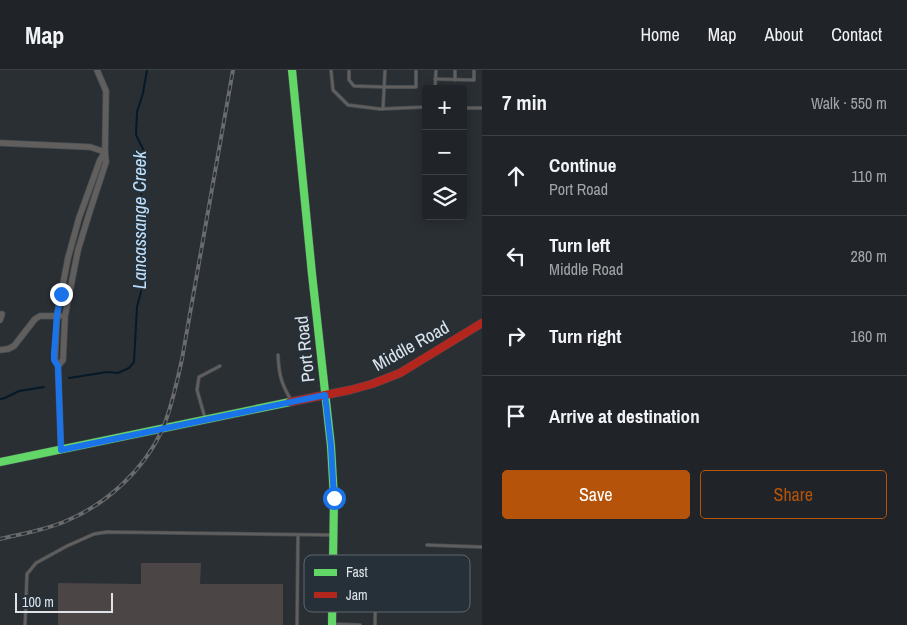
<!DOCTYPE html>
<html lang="en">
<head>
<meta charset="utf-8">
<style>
	body { margin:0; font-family:"Archivo Narrow",sans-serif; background:#2d2f33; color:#f1f3f6 }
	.controls { position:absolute; right:15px; top:15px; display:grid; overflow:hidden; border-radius:5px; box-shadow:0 2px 12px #0003 }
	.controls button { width:45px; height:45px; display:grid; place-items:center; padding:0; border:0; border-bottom:1px solid #3d4044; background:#202327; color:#f1f3f6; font:25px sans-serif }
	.scale { position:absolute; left:15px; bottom:12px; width:98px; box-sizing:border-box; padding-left:5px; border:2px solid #dde3e9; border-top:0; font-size:14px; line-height:18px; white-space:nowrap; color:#dde3e9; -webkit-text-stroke:4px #263038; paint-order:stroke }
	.stop { position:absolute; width:15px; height:15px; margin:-11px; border:4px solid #1a73e8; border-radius:50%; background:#fff }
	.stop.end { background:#1a73e8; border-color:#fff; box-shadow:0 1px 5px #0008 }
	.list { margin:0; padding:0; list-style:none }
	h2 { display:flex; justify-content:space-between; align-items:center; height:65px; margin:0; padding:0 20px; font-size:21px }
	h2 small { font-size:16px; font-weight:400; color:#a2a4a7 }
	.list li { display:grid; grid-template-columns:32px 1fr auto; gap:15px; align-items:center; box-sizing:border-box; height:80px; padding:0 20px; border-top:1px solid #3d4044 }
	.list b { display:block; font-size:19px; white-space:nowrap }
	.list p { margin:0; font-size:16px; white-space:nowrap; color:#a2a4a7 }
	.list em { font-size:16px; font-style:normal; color:#a2a4a7 }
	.actions { display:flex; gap:10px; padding:15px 20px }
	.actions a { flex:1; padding:11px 0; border:1px solid #b45309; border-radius:5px; text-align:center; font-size:18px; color:#b45309 }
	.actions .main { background:#b45309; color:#fff }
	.icon { flex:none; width:28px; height:28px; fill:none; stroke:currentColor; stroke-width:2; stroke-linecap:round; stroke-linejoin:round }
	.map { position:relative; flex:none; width:482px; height:555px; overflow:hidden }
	header { display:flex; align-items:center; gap:30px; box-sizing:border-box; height:70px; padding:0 25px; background:#202327; border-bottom:1px solid #3d4044 }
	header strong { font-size:24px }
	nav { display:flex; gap:28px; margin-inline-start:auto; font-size:18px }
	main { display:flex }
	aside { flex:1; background:#202327 }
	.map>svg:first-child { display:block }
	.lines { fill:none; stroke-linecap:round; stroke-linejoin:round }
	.stream { stroke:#051929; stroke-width:2 }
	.building { fill:#4b4546 }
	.lane-casing { stroke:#474c50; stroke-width:4 }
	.street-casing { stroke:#474c50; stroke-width:7 }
	.fast-casing { stroke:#474c50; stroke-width:9 }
	.jam-casing { stroke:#474c50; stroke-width:9 }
	.lane { stroke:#605f5e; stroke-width:2.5 }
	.street { stroke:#605f5e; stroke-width:5.5 }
	.fast { stroke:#63d668; stroke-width:8 }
	.jam { stroke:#b3261e; stroke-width:8 }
	.rail-casing { stroke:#6b6b6c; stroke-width:4 }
	.rail { stroke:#263038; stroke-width:2; stroke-dasharray:5.5; stroke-linecap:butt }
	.route { stroke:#1a73e8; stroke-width:6 }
	.labels { text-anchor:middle; stroke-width:4.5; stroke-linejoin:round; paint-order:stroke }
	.street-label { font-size:18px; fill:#dde3e9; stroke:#263038 }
	.water-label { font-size:19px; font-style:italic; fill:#bfe0fc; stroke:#263038 }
	.key { fill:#263038; stroke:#5d666d; stroke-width:1 }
	.key-label { font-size:14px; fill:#dde3e9 }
</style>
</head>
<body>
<header>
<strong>Map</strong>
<nav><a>Home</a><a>Map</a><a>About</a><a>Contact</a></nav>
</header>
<main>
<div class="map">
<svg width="482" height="555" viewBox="0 0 482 555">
	<rect width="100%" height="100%" fill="#2a2f34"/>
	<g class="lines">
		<g class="stream">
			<path d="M69,308l38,-6 11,1 11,-5 5,-6 3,-55 6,-23 -5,-17 5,-118 -7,-14 1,-23 6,-19 4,-23"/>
			<path d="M0,329l5,-1 14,-7 25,-4"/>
		</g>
	</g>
	<path class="building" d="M141,493h60l-1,21h83v41h-225v-42l83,1z"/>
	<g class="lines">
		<defs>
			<g id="lane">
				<path d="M331,0l2,20 15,15 32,4 46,-2"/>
				<path d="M349,0v10l5,6 30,1h32v-17"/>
				<path d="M435,9l37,1h2v-10"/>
				<path d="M455,10v-10"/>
				<path d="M435,19l1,-19"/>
				<path d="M463,38h19"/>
				<path d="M383,39l2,-39"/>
				<path d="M278,285c1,20 3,28 13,45"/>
				<path d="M205,348l-8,-28 2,-13 21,-11"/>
				<path d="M427,475l55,2"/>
				<path d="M333,554l27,1"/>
				<path d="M25,555l2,-51 9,-11 31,-17 27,-12 13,-2 225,3"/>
				<path d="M297,555l1,-90"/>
				<path d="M375,555l1,-60"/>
			</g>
			<g id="street">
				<path d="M0,73l90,4 15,5"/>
				<path d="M0,250l2,-6"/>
				<path d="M0,280l8,-1 6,-3 21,-27 5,-3h20"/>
				<path d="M58,296l5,-6 2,-44 13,-66 11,-36 17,-52 -1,-10 1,-61 -9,-21"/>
				<path d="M61,379l-3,-83 -3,-6 2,-45 11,-57 11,-40 21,-58 5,-8"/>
			</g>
			<g id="fast">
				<path d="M292,0l20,204 19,172 3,52 -2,127"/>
				<path d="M0,392l290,-60"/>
			</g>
			<path id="jam" d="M290,332l60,-12 22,-6 28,-11 82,-50"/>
		</defs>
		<use href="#lane" class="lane-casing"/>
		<use href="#street" class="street-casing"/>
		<use href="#fast" class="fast-casing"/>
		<use href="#jam" class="jam-casing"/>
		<use href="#lane" class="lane"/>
		<use href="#street" class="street"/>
		<use href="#fast" class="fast"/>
		<use href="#jam" class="jam"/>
		<defs>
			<path id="rail" d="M0,469c21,-5 46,-9 66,-18 41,-17 79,-52 97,-93 9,-22 14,-46 19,-69l51,-289"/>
		</defs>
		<use href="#rail" class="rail-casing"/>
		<use href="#rail" class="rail"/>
	</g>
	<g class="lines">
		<path class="route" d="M61,224l-4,21 -3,38v7l4,6 3,84 264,-55 6,51 3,52"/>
	</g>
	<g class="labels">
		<g class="street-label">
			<text transform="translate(411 276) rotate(-29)" y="6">Middle Road</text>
			<text transform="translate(305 279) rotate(-96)" y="6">Port Road</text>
		</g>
		<g class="water-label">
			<text transform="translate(139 150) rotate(-90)" y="7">Lancassange Creek</text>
		</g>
	</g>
	<rect x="304" y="485" width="166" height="57" rx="8" class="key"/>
	<rect x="314" y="499" width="23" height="7" fill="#63d668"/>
	<rect x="314" y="522" width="23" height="6" fill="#b3261e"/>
	<g class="key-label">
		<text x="346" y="507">Fast</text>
		<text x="346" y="530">Jam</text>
	</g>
</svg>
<div class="controls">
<button>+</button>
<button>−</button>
<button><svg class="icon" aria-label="layers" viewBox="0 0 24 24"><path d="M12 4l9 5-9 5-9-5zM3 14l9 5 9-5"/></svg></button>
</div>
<div class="scale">100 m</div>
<div class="stop" style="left:334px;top:428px"></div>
<div class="stop end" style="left:61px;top:224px"></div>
</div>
<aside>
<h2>7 min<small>Walk · 550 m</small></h2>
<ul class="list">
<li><svg class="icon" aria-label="ahead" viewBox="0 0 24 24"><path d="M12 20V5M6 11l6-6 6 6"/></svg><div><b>Continue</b><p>Port Road</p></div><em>110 m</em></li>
<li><svg class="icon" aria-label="left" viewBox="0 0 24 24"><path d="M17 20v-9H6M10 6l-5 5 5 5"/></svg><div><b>Turn left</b><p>Middle Road</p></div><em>280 m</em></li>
<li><svg class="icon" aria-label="right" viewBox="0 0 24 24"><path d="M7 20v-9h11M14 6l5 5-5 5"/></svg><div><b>Turn right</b></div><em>160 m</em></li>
<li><svg class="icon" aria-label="arrive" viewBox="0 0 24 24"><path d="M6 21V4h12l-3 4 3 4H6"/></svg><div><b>Arrive at destination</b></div></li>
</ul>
<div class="actions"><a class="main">Save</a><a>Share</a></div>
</aside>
</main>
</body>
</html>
